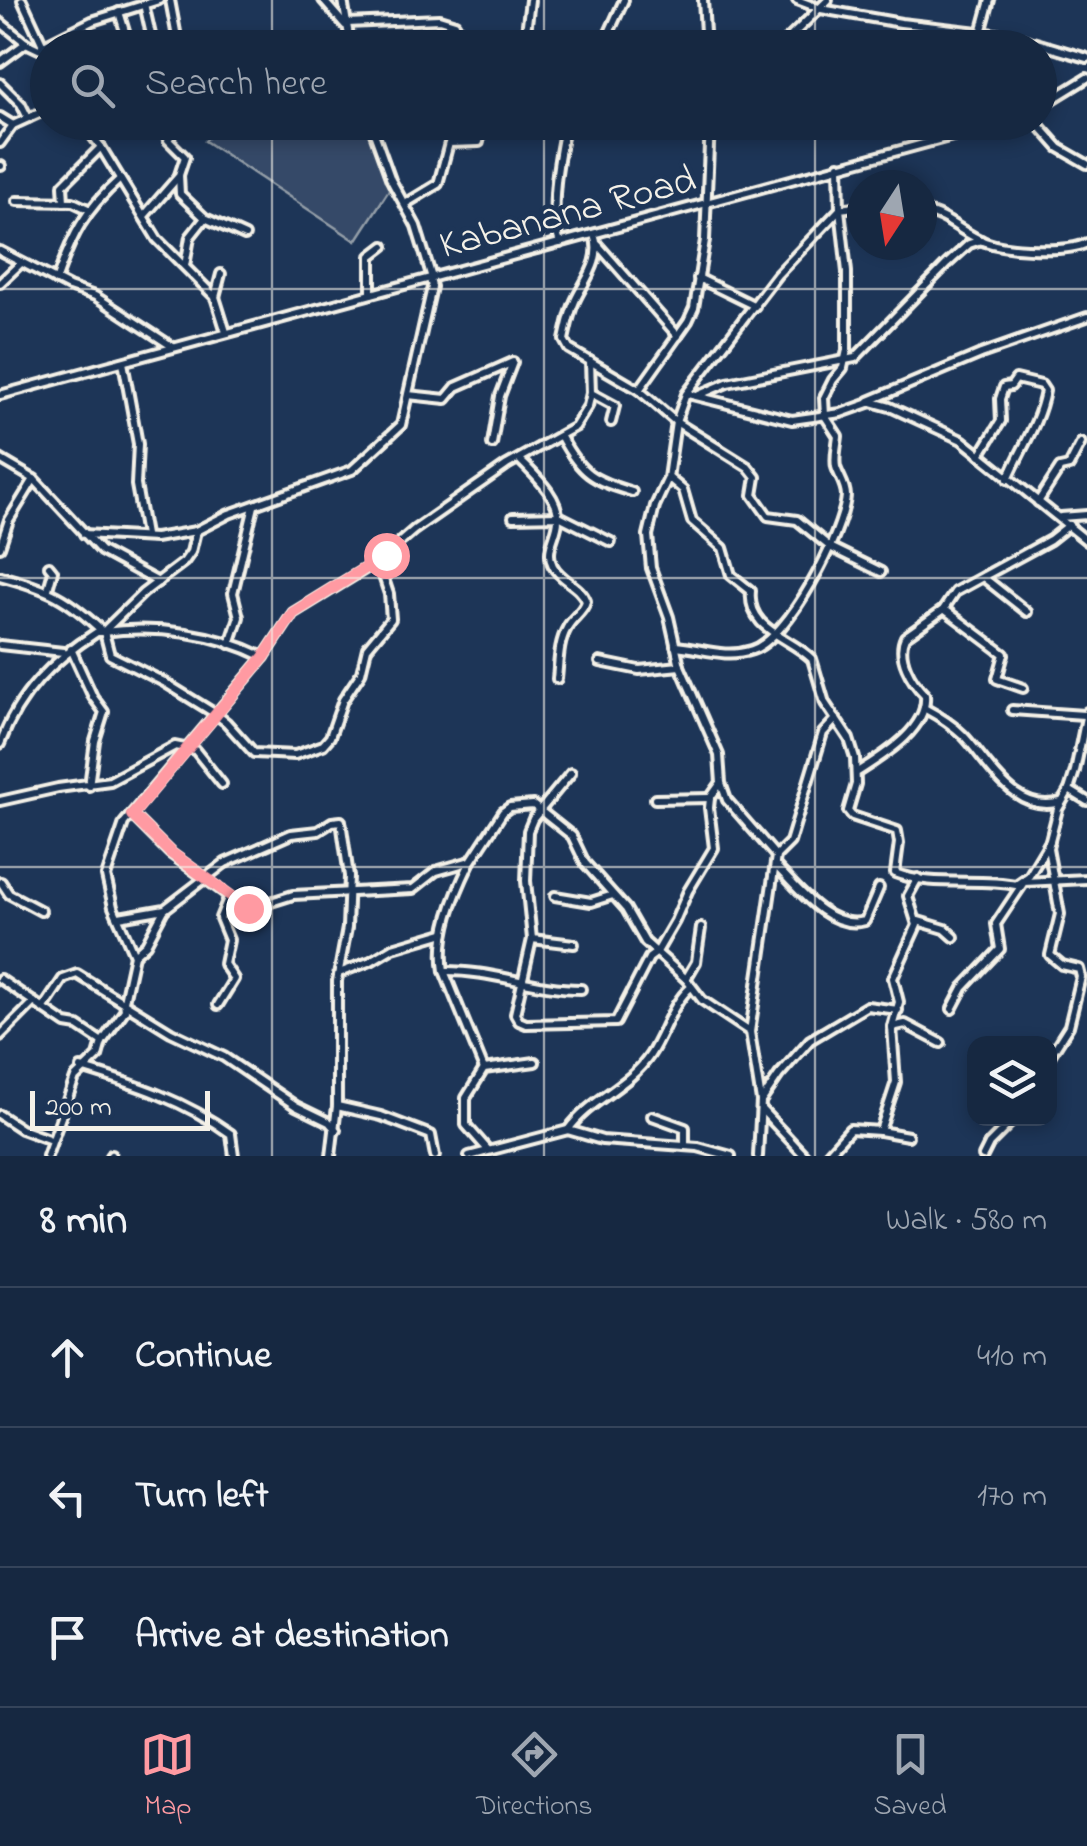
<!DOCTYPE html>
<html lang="en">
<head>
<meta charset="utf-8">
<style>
	body { margin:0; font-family:"Indie Flower",sans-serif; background:#23344c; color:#f1f3f6 }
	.controls { position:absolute; right:30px; bottom:30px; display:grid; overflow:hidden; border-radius:20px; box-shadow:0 5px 15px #0003 }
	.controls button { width:90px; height:90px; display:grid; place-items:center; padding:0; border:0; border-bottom:2px solid #35445a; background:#162841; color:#f1f3f6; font:50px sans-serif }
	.compass { position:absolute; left:847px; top:170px; width:90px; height:90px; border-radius:50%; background:#162841; box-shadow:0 5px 15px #0003; rotate:192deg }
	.scale { position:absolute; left:30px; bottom:25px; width:180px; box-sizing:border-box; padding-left:10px; border:5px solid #f4f1e8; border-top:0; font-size:28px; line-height:35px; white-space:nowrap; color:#f4f1e8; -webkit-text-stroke:8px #1d3557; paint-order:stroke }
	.stop { position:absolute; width:30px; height:30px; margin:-22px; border:8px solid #ff9aa2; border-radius:50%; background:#fff }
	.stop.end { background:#ff9aa2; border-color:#fff; box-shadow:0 2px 10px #0008 }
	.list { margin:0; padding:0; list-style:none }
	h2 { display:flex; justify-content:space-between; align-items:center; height:130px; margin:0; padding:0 40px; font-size:42px }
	h2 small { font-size:32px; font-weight:400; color:#9ea6b1 }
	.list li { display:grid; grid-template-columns:65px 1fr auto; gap:30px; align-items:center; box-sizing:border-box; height:140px; padding:0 40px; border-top:2px solid #35445a }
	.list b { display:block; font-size:38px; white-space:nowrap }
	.list em { font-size:32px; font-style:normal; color:#9ea6b1 }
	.icon { flex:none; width:55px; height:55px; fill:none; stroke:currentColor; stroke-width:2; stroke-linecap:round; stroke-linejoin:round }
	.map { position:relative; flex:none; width:1087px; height:1156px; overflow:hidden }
	.search { position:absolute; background:#162841; box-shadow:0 5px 15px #0003; left:30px; right:30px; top:30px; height:110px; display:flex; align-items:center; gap:25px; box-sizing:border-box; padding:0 35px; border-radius:55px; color:#9ea6b1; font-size:38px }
	.sheet { height:550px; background:#162841 }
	nav { display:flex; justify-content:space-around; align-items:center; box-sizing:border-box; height:140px; border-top:2px solid #35445a; background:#162841; font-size:28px; color:#9ea6b1 }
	nav a { display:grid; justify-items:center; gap:5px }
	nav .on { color:#ff9aa2 }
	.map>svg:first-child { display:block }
	.green { fill:#354a67; stroke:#949ea8; stroke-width:2.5 }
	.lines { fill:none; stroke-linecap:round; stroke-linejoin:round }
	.minor-casing { stroke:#f4f1e8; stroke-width:14 }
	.minor { stroke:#1d3557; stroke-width:6 }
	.route { stroke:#ff9aa2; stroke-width:12 }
	.grid { fill:none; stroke:#f4f1e8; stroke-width:2.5; stroke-opacity:0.55 }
	.labels { text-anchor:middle; stroke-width:9; stroke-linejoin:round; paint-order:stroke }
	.street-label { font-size:40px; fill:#f4f1e8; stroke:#1d3557 }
</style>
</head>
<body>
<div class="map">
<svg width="1087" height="1156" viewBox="0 0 1087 1156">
	<rect width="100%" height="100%" fill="#1d3557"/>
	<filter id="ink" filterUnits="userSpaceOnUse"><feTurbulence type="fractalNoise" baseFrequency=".01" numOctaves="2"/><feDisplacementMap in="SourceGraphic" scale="20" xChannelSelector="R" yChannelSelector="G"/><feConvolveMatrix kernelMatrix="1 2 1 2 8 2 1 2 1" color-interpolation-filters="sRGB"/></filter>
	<g filter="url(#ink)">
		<path class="green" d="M222,123h146l21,67 -33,51 -151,-100z"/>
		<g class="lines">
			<defs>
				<g id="minor">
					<path d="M22,0l26,56"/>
					<path d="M170,0l9,48"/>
					<path d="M323,0l22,25"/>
					<path d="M343,0l8,48"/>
					<path d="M703,0l3,48"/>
					<path d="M797,0l24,9 80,14 111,13 75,22"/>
					<path d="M144,4l10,44"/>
					<path d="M119,12l11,36"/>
					<path d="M0,22l26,21 19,9"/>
					<path d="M347,23l92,-4 16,5 12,24"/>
					<path d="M981,33l9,-33"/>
					<path d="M42,46l50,-25 67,-21"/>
					<path d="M524,48l6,-48"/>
					<path d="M602,48l22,-48"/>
					<path d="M779,48l49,-48"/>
					<path d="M0,62l26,-19"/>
					<path d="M0,83l21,21 7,14"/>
					<path d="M1040,107l47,-29"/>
					<path d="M0,117l13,8"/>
					<path d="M82,122l19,25 56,92 58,58 11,35"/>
					<path d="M179,122l-11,18 17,17 -6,18 1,19 25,24 40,18"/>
					<path d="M370,122l21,58 25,46 16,52"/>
					<path d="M1036,122l23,26 28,16"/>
					<path d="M0,143l13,-18 35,-16"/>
					<path d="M0,166h1"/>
					<path d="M17,201l56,1 15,7"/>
					<path d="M64,202l-1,-17 38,-38"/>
					<path d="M405,204l33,-20 11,-41 30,-1 3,-20"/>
					<path d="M922,211c25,4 41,23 63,31 22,8 82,11 102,1"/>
					<path d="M144,216l35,-40"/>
					<path d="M594,234c9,27 -9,45 -19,67 -6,13 -8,26 -11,39l5,9 70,41 37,32 72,45 8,10 -3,18 15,21 29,4 33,27 51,25"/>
					<path d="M560,243c-12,-32 -1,-87 6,-121"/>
					<path d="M598,245l80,91"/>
					<path d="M0,251l69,36 26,9 78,51"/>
					<path d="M185,266l5,-29 15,-19"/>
					<path d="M698,278l57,28"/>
					<path d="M56,281c16,-46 28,-70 64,-102"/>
					<path d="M0,283l21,-20"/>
					<path d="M371,294v-38l13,-10"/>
					<path d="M215,297l6,-23"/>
					<path d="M123,362l15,82 -2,41 9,50"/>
					<path d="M639,390l49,-69 6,-13 11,-68 5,-118"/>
					<path d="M591,393l24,13 -4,16"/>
					<path d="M688,394l104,26 49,-7 31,-11 18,5 72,33 125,101"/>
					<path d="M0,395l1004,-273"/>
					<path d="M408,395l38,4 10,-12 57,-25 -13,34 -8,48"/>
					<path d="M699,395l28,-12 128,-25 92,-94 22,-20 12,-4"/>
					<path d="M869,401l112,-47 106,-37"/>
					<path d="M561,437c20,37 31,43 71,55"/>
					<path d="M980,455l21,-34 -1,-22 4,-12 7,-1 5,-7 25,6 4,6c-6,33 -24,57 -37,88"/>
					<path d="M0,459l34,20 67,72 57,31"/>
					<path d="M519,459c15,16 40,37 39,60 0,16 -14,30 -5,47 8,15 27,19 33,35 -3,12 -14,16 -19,27 -9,16 -8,34 -10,51"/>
					<path d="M669,478l14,12 9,31 31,27 8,27 20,16c-4,39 39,46 61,68l13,44 24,36 6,19 1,26 -8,27 4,5 45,15 2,12 -4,30c38,15 82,4 121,12l13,-9 21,-35"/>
					<path d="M1038,502l22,-34 9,-2 12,-23"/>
					<path d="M513,517l46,-1 52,26"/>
					<path d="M1061,517l26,-2"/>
					<path d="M84,534l71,4 41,-7"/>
					<path d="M0,547l9,-27 25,-41"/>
					<path d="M0,576c49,13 66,21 103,56 53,-7 113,1 161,25"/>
					<path d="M983,577l44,35"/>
					<path d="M48,589l5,-18 -4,-5"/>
					<path d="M944,609l60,45 -7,25 26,9"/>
					<path d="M104,632l6,23 54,27 50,31 12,9 28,31 41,2 28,-10 7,-8 13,-37 18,-27 6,-25 24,-29 -2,-25 -11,-33"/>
					<path d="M230,644l9,-27 -6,-24 21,-87"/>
					<path d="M0,645l63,7"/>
					<path d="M675,646c27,2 49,13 77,4 36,-11 91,-116 94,-154 0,-11 -7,-19 -10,-29 -2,-10 1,-21 2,-31l-13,-20 -1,-18 9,-18 10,-12 4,-18v-78l-7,-63 22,-3"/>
					<path d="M71,649l22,48 11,15 -9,29 -6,45"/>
					<path d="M600,662l39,8 41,-4"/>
					<path d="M924,708c13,7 28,16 39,27 27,28 51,80 98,67"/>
					<path d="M1012,710l72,5"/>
					<path d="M0,744c19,-51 52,-83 97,-112h6l40,-39 41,-31 7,-10 5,-21 33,-17 123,-44 49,-45 31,-138 -2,-8"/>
					<path d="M571,773l-38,46 -5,12 -2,50 6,58 -17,75 4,7 7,3 90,-2 33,-64 8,-6 18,-31 13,-30 26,-43 -5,-40 1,-10 10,-14"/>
					<path d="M856,773c26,-17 72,-43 69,-78 -14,-14 -29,-39 -20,-58l38,-27 12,-18 95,-52 19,-15"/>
					<path d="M1069,790l18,11"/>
					<path d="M655,799l55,-1"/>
					<path d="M0,801l58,-13 52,-7 65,-35 20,4 27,34"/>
					<path d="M132,815l38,38 73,53 9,2 41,-13 120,-6 23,-18 35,-10 32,-49 7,-5 23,-2 39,31 13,27 41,46 19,33 41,37 16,21 48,32"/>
					<path d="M776,856l14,-14 33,-109 13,-14"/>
					<path d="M470,863c-16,33 -32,71 -26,108l40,98"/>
					<path d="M776,866c22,23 54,65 89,55l14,-33"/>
					<path d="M1,882l8,12 32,17"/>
					<path d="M555,896l36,6 22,-7"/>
					<path d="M119,917l46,-8 60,-46 66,-29 27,-3 14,-9 9,-1 8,55 -2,52 -10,53v125l-6,50"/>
					<path d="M918,921l27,8 9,8"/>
					<path d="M532,939l42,5"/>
					<path d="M134,955l12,-11 18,-34"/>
					<path d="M444,971c47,-1 90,18 137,18"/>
					<path d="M339,973l32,-12 22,-13 51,-15"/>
					<path d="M0,979l66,45 12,2 24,16"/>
					<path d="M686,979l10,-17 5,-34"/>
					<path d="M218,1005l16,-26 -10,-15 5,-24 -9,-22 9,-22"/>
					<path d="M43,1009l20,-30 14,-5 94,58 53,25 72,49 33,16 7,8"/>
					<path d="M952,1009l11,-21 37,-39 -4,-25 28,-42 63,-3"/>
					<path d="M892,1027l13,-3 36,19"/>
					<path d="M0,1036l34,-34"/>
					<path d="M1050,1056l19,-30 12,-49 -2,-8 -17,-4 -12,-10 10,-41 -12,-66 10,-39 11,-19 6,-19 12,-59"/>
					<path d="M81,1068c53,16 105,33 150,66l3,22"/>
					<path d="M762,1100l17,-25 31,-35 57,-34 31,4"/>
					<path d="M337,1106l44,10 50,19 4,21"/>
					<path d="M762,1110l43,46"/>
					<path d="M0,1115l21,14 30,11"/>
					<path d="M652,1116l33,12v18"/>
					<path d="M568,1130c22,-31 61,-43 82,-75 14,-21 22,-52 41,-68"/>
					<path d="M880,1131l28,5"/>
					<path d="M488,1150l-22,-25v-27l18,-29 51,-7"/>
					<path d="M47,1156l28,-78 23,-22 4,-14 23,-32 -1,-9 10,-46 -21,-48 -7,-31 18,-53 140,-166 29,-44 85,-52 36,-31 93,-65 68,-38 13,-21 3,-13 -1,-32"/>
					<path d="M110,1156l1,-1"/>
					<path d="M469,1156l99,-26 34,10 96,7 33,9"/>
					<path d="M758,1156l3,-55 -11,-69 26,-176 -49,-56 -6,-17 -2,-28 -39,-89 -11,-49 -18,-49 -3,-33 7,-29 13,-28 8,-56 10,-28 91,-119 63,-66 -1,-44"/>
					<path d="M826,1156l24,-27 30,2 16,-49 -4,-55 7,-25 -6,-24 24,-53 -9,-29 10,-18"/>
					<path d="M983,1156l6,-12 26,-26"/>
				</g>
			</defs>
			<use href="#minor" class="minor-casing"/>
			<use href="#minor" class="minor"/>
		</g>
	</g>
	<g class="lines" filter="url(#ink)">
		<path class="route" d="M248,908l-78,-56 -38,-37 132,-158 29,-44 93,-58"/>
	</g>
	<path class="grid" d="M272,0v48M544,0v48M815,0v48M272,122v1034M544,122v1034M815,122v1034M0,289h1087M0,578h1087M0,867h1087"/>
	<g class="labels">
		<g class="street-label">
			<text transform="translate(567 210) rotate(-15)" y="14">Kabanana Road</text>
		</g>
	</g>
</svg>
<div class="controls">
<button><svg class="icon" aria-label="layers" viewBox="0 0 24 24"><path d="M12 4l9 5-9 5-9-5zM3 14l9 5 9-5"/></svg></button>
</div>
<svg class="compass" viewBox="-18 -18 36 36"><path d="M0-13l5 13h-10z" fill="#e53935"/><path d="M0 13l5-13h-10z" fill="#9ea6b1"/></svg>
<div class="scale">200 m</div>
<div class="stop" style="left:386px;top:555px"></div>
<div class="stop end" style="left:248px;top:908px"></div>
<div class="search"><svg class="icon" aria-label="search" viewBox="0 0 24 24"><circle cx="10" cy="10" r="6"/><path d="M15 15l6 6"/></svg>Search here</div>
</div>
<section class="sheet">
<h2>8 min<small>Walk · 580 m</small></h2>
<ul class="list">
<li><svg class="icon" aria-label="ahead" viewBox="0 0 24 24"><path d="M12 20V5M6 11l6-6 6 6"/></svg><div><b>Continue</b></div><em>410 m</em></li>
<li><svg class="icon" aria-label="left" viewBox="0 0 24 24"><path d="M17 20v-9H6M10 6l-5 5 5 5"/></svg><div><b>Turn left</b></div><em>170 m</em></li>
<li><svg class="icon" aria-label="arrive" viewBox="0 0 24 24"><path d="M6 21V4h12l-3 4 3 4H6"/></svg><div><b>Arrive at destination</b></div></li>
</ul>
</section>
<nav>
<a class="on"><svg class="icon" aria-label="map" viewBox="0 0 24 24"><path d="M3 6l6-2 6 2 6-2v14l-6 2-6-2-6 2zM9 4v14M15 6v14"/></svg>Map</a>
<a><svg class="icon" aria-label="directions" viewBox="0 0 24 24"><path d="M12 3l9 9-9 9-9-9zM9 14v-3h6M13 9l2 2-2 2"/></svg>Directions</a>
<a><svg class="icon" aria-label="saved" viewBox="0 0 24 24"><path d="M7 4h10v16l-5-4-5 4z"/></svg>Saved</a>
</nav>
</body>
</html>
